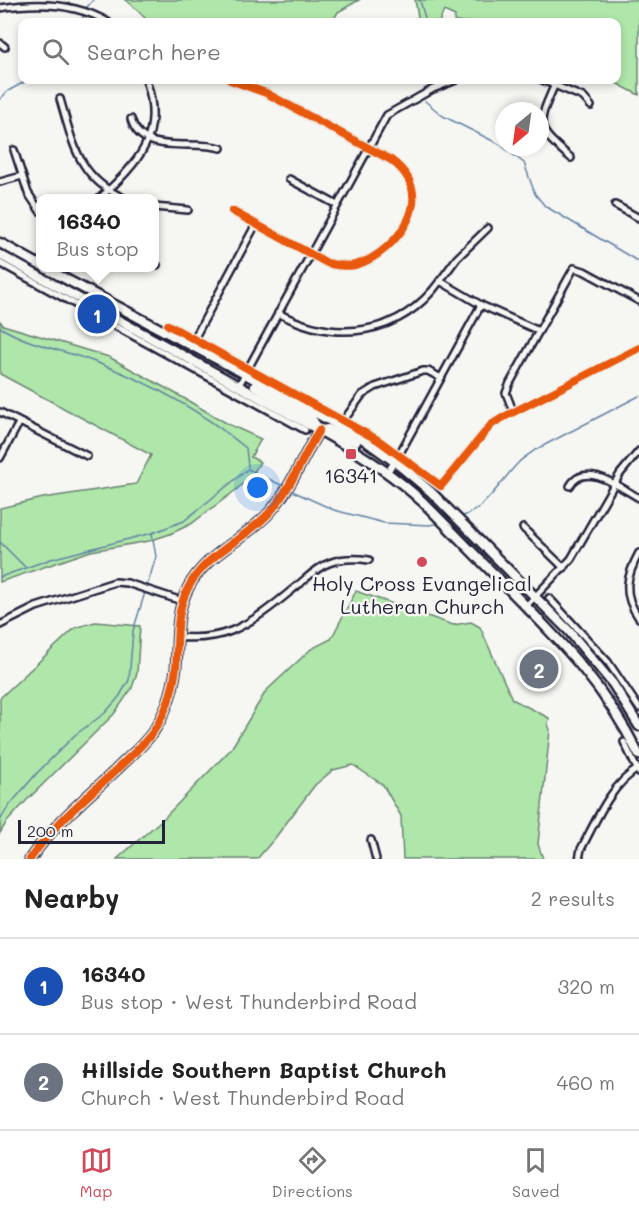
<!DOCTYPE html>
<html lang="en">
<head>
<meta charset="utf-8">
<style>
	body { margin:0; font-family:Mali,sans-serif; background:#f2f2f2; color:#222 }
	.compass { position:absolute; left:495px; top:102px; width:54px; height:54px; border-radius:50%; background:#fff; box-shadow:0 3px 9px #0003; rotate:209deg }
	.scale { position:absolute; left:18px; bottom:15px; width:147px; box-sizing:border-box; padding-left:6px; border:3px solid #22223b; border-top:0; font-size:16px; line-height:21px; white-space:nowrap; color:#22223b; -webkit-text-stroke:4px #f6f6f2; paint-order:stroke }
	.you { position:absolute; left:258px; top:488px; width:21px; height:21px; margin:-15px; border:4px solid #fff; border-radius:50%; background:#1a73e8; box-shadow:0 0 0 9px #1a73e833 }
	.badge { display:grid; place-items:center; width:39px; height:39px; border-radius:50%; background:#d1495b; color:#fff; font-size:20px; font-weight:700 }
	.pin { position:absolute; translate:-50% -50%; border:3px solid #fff; box-shadow:0 2px 6px #0006 }
	.popup { position:absolute; left:36px; top:194px; width:123px; height:78px; box-sizing:border-box; display:grid; place-content:center; border-radius:12px; background:#fff; filter:drop-shadow(0 2px 4px #0005); font-size:20px; white-space:nowrap; color:#767676 }
	.popup b { font-size:22px; color:#222 }
	.popup::after { content:''; position:absolute; left:50%; top:100%; margin-left:-12px; border:12px solid transparent; border-top-color:#fff }
	.list { margin:0; padding:0; list-style:none }
	h2 { display:flex; justify-content:space-between; align-items:center; height:78px; margin:0; padding:0 24px; font-size:26px }
	h2 small { font-size:20px; font-weight:400; color:#767676 }
	.list li { display:grid; grid-template-columns:39px 1fr auto; gap:18px; align-items:center; box-sizing:border-box; height:96px; padding:0 24px; border-top:2px solid #e0e0e0 }
	.list b { display:block; font-size:22px; white-space:nowrap }
	.list p { margin:0; font-size:20px; white-space:nowrap; color:#767676 }
	.list em { font-size:20px; font-style:normal; color:#767676 }
	.icon { flex:none; width:33px; height:33px; fill:none; stroke:currentColor; stroke-width:2; stroke-linecap:round; stroke-linejoin:round }
	.map { position:relative; flex:none; width:639px; height:859px; overflow:hidden }
	.search { position:absolute; background:#fff; box-shadow:0 3px 9px #0003; left:18px; right:18px; top:18px; height:66px; display:flex; align-items:center; gap:15px; box-sizing:border-box; padding:0 21px; border-radius:12px; color:#767676; font-size:22px }
	.sheet { height:270px; background:#fff }
	nav { display:flex; justify-content:space-around; align-items:center; box-sizing:border-box; height:84px; border-top:2px solid #e0e0e0; background:#fff; font-size:16px; color:#767676 }
	nav a { display:grid; justify-items:center; gap:3px }
	nav .on { color:#d1495b }
	.map>svg:first-child { display:block }
	.green { fill:#afe6a9; stroke:#688472; stroke-width:1.5 }
	.lines { fill:none; stroke-linecap:round; stroke-linejoin:round }
	.stream { stroke:#6383a5; stroke-width:1.5 }
	.street-casing { stroke:#22223b; stroke-width:10 }
	.secondary-casing { stroke:#22223b; stroke-width:13 }
	.street { stroke:#f6f6f2; stroke-width:5 }
	.secondary { stroke:#f6f6f2; stroke-width:8 }
	.cycleway-casing { stroke:#f6f6f2; stroke-width:11 }
	.cycleway { stroke:#e8590c; stroke-width:8 }
	.poi-dot { fill:#d1495b; stroke:#f6f6f2; stroke-width:2 }
	.labels { text-anchor:middle; stroke-width:5; stroke-linejoin:round; paint-order:stroke }
	.poi-label { font-size:20px; fill:#22223b; stroke:#f6f6f2 }
</style>
</head>
<body>
<div class="map">
<svg width="639" height="859" viewBox="0 0 639 859">
	<rect width="100%" height="100%" fill="#f6f6f2"/>
	<filter id="ink" filterUnits="userSpaceOnUse"><feTurbulence type="fractalNoise" baseFrequency=".0167" numOctaves="2"/><feDisplacementMap in="SourceGraphic" scale="12" xChannelSelector="R" yChannelSelector="G"/><feConvolveMatrix kernelMatrix="1 2 1 2 8 2 1 2 1" color-interpolation-filters="sRGB"/></filter>
	<g filter="url(#ink)">
		<g class="green">
			<path d="M125,0h234l-21,12 -6,10h-183l-17,-17z"/>
			<path d="M415,0h224v95l-29,-15h6v-58h-162l1,-6 -11,-5 -5,11h-20z"/>
			<path d="M0,321l3,4 106,32 71,39 48,28 33,15 -10,18 9,5 -9,15 -15,13 -45,34 -21,10 -21,7 -58,10 -91,31v-74l43,-10 93,-14 15,-29 -151,-81z"/>
			<path d="M356,591l97,34 18,-3 9,5 32,72 37,19 -1,6 2,6 -12,114 5,15h-140l-2,-43 -18,-31 -30,-20 -20,5 -18,15 -40,53 -18,21h-140l48,-42 66,-68 35,-58 45,-42 20,-10z"/>
			<path d="M95,622l45,4 -3,47 -5,15 -18,26 -88,87 -20,22 -6,10v-135l75,-70z"/>
		</g>
		<g class="lines">
			<g class="stream">
				<path d="M420,0l6,22"/>
				<path d="M81,22l6,-15 6,-7"/>
				<path d="M423,85l1,-5"/>
				<path d="M0,99l8,-8 20,-11"/>
				<path d="M425,101l18,15 56,28 25,19 11,31 10,12 94,56"/>
				<path d="M0,327c28,18 64,23 95,35 54,20 106,49 151,86l2,19"/>
				<path d="M290,490l44,20 50,13 46,2 8,-2"/>
				<path d="M460,517c26,-7 41,-37 59,-55 5,-5 11,-8 16,-12l104,-54"/>
				<path d="M0,542l25,25"/>
				<path d="M0,577l51,-18 101,-26 32,-12 64,-52 35,17"/>
				<path d="M0,821l8,-14 29,-34 38,-38 30,-22 14,-16 10,-17 4,-49 23,-74 -4,-24"/>
			</g>
			<defs>
				<g id="street">
					<path d="M0,8c36,-6 76,-5 108,14"/>
					<path d="M0,43l5,4"/>
					<path d="M230,80l36,13 125,67c35,26 25,60 -4,87 -9,8 -20,15 -32,18 -10,2 -19,0 -28,-2l-95,-52"/>
					<path d="M542,80l41,17 8,9"/>
					<path d="M555,84c-19,43 -20,43 16,74"/>
					<path d="M60,99c13,44 18,79 64,99"/>
					<path d="M131,119c11,38 61,20 90,29"/>
					<path d="M14,150l14,43 12,18"/>
					<path d="M289,179l48,26"/>
					<path d="M0,182l22,-6"/>
					<path d="M100,198c39,-36 65,-63 46,-118"/>
					<path d="M615,205l24,13"/>
					<path d="M154,207l34,3"/>
					<path d="M0,263l305,167"/>
					<path d="M154,265h3"/>
					<path d="M440,281l17,-23 31,-30"/>
					<path d="M278,313c58,31 122,23 162,-32l41,24 58,26"/>
					<path d="M168,325l210,115 63,46 50,-61 11,-7 137,-70"/>
					<path d="M194,339l62,-115"/>
					<path d="M239,385l148,-270 46,-26 23,-9"/>
					<path d="M513,411l-7,-18 4,-10 64,-115 10,3 55,30"/>
					<path d="M0,412l87,44"/>
					<path d="M344,420l18,-25 13,-8 48,-16h5l13,7"/>
					<path d="M0,458l19,-35"/>
					<path d="M387,473l14,-22 80,-146"/>
					<path d="M570,486c15,-26 51,2 69,12"/>
					<path d="M523,528l41,40"/>
					<path d="M639,553c-13,24 -17,41 0,65"/>
					<path d="M549,598l59,64 31,46"/>
					<path d="M526,606l45,-47 49,-85 19,-23"/>
					<path d="M0,625l36,-18 79,-25 12,1 55,18"/>
					<path d="M177,637c19,2 36,1 54,-6 22,-9 43,-26 61,-41 12,-9 23,-22 37,-27 13,-5 26,-5 40,-3"/>
					<path d="M624,742l15,31"/>
					<path d="M371,840l5,19"/>
					<path d="M579,859l2,-10c15,-28 29,-64 58,-81"/>
				</g>
				<g id="secondary">
					<path d="M0,243l40,22"/>
					<path d="M0,255l326,179c34,19 68,41 97,68 25,25 49,50 74,75 58,59 105,103 142,178"/>
					<path d="M45,268l200,106 118,65 32,23 36,30 138,139 44,53 26,42"/>
					<path d="M255,386l56,32 7,10"/>
					<path d="M321,430l7,-1 28,13"/>
					<path d="M30,859c23,-34 55,-60 85,-88 13,-13 27,-24 38,-39 13,-19 20,-41 23,-64 2,-27 -1,-55 12,-80 18,-35 57,-48 82,-76 21,-24 33,-55 49,-82"/>
				</g>
			</defs>
			<use href="#street" class="street-casing"/>
			<use href="#secondary" class="secondary-casing"/>
			<use href="#street" class="street"/>
			<use href="#secondary" class="secondary"/>
			<defs>
				<g id="cycleway">
					<path d="M230,80l36,13 125,67c35,26 25,60 -4,87 -9,8 -20,15 -32,18 -10,2 -19,0 -28,-2l-95,-52"/>
					<path d="M168,325l210,115 63,46 50,-61 11,-7 137,-70"/>
					<path d="M30,859c23,-34 55,-60 85,-88 13,-13 27,-24 38,-39 13,-19 20,-41 23,-64 2,-27 -1,-55 12,-80 18,-35 57,-48 82,-76 21,-24 33,-55 49,-82"/>
				</g>
			</defs>
			<use href="#cycleway" class="cycleway-casing"/>
			<use href="#cycleway" class="cycleway"/>
		</g>
	</g>
	<g class="poi-dot">
		<rect x="345" y="448" width="12" height="12" rx="3"/>
		<circle cx="422" cy="562" r="6"/>
	</g>
	<g class="labels">
		<g class="poi-label">
			<text x="351" y="483">16341</text>
			<text x="422" y="591">Holy Cross Evangelical<tspan x="422" dy="23">Lutheran Church</tspan></text>
		</g>
	</g>
</svg>
<svg class="compass" viewBox="-18 -18 36 36"><path d="M0-13l5 13h-10z" fill="#e53935"/><path d="M0 13l5-13h-10z" fill="#767676"/></svg>
<div class="scale">200 m</div>
<div class="you"></div>
<div class="pin badge" style="left:97px;top:314px;background:#1a4fb4">1</div>
<div class="popup"><b>16340</b>Bus stop</div>
<div class="pin badge" style="left:539px;top:669px;background:#6b7280">2</div>
<div class="search"><svg class="icon" aria-label="search" viewBox="0 0 24 24"><circle cx="10" cy="10" r="6"/><path d="M15 15l6 6"/></svg>Search here</div>
</div>
<section class="sheet">
<h2>Nearby<small>2 results</small></h2>
<ul class="list">
<li><span class="badge" style="background:#1a4fb4">1</span><div><b>16340</b><p>Bus stop · West Thunderbird Road</p></div><em>320 m</em></li>
<li><span class="badge" style="background:#6b7280">2</span><div><b>Hillside Southern Baptist Church</b><p>Church · West Thunderbird Road</p></div><em>460 m</em></li>
</ul>
</section>
<nav>
<a class="on"><svg class="icon" aria-label="map" viewBox="0 0 24 24"><path d="M3 6l6-2 6 2 6-2v14l-6 2-6-2-6 2zM9 4v14M15 6v14"/></svg>Map</a>
<a><svg class="icon" aria-label="directions" viewBox="0 0 24 24"><path d="M12 3l9 9-9 9-9-9zM9 14v-3h6M13 9l2 2-2 2"/></svg>Directions</a>
<a><svg class="icon" aria-label="saved" viewBox="0 0 24 24"><path d="M7 4h10v16l-5-4-5 4z"/></svg>Saved</a>
</nav>
</body>
</html>
